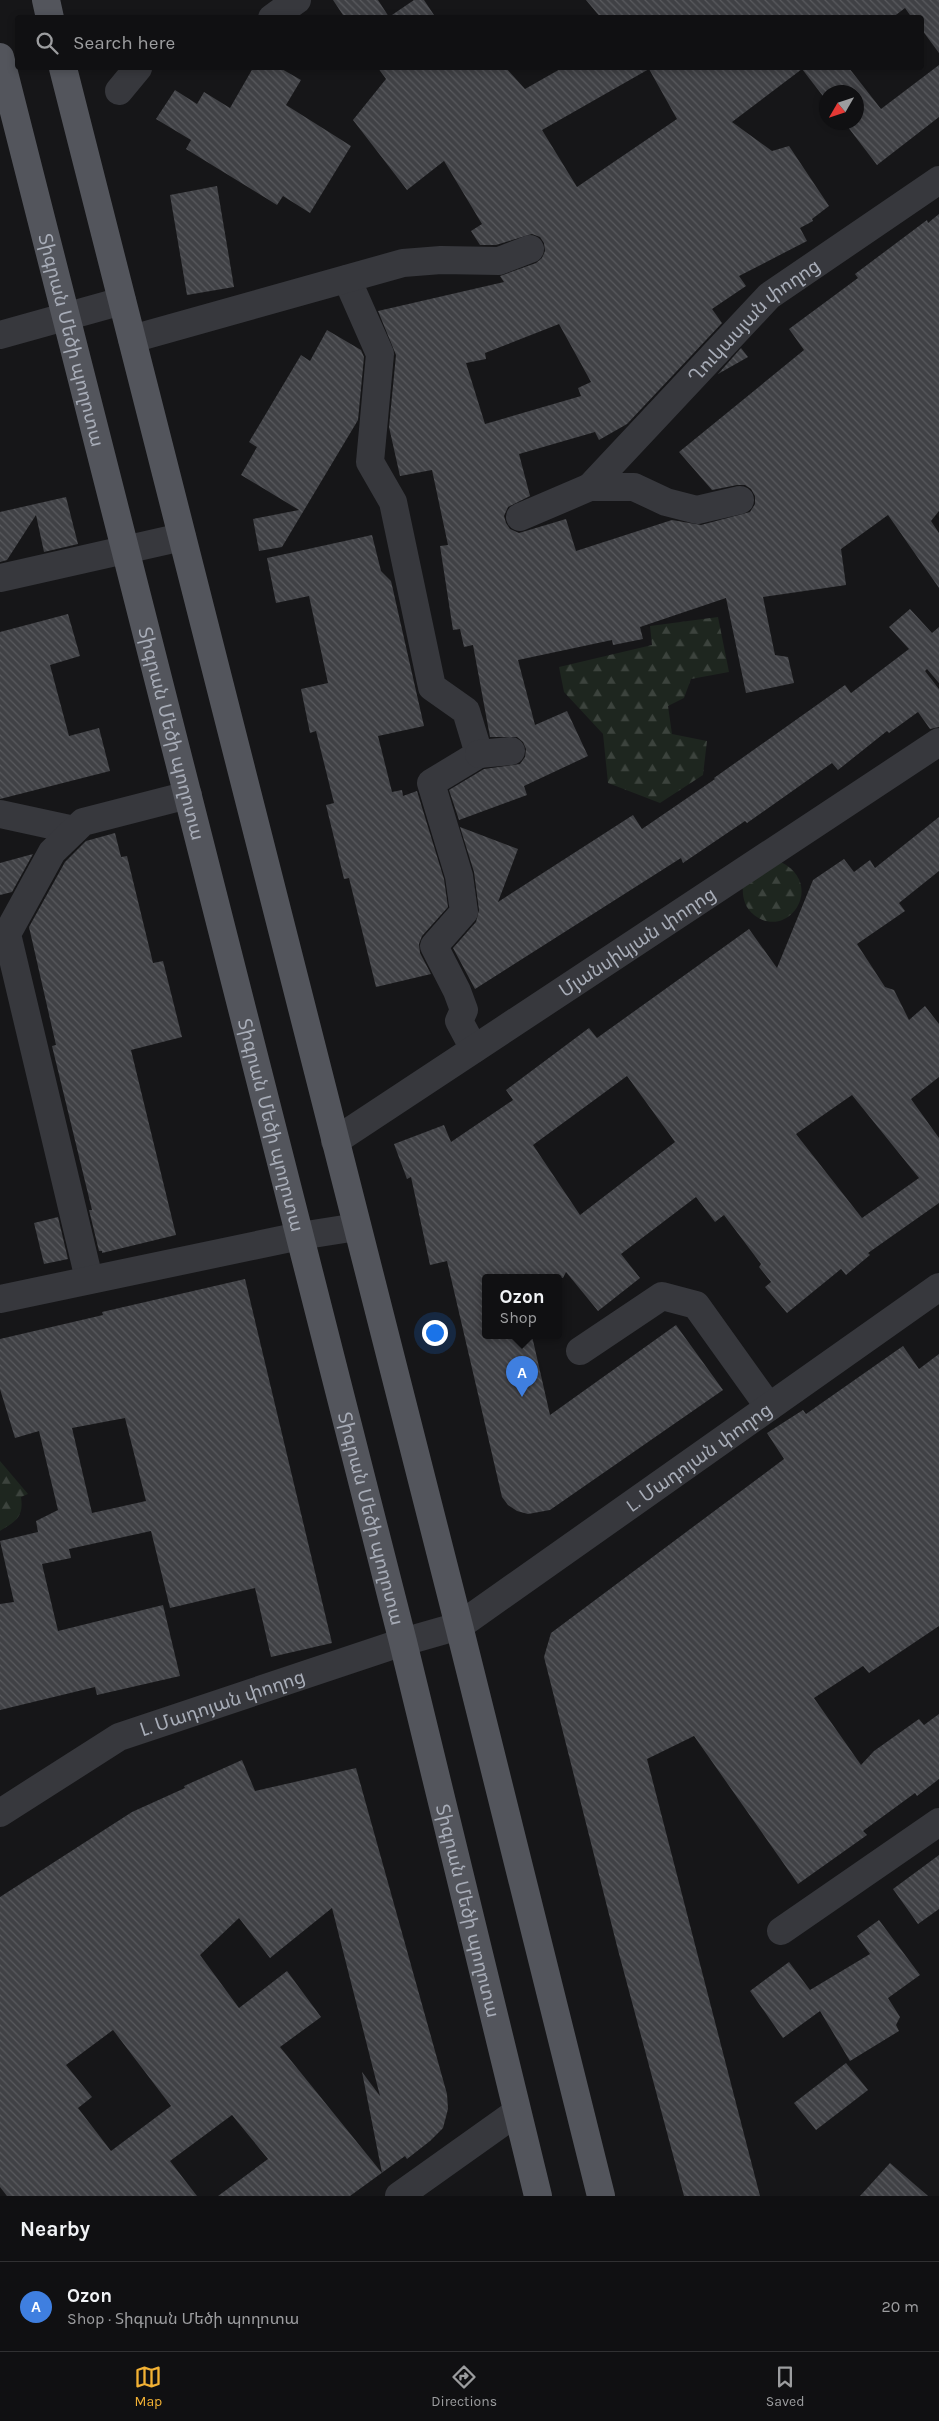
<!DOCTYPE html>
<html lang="en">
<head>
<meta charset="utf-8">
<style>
	body { margin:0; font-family:Karla,"Noto Sans Armenian",sans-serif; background:#1e1e20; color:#f1f3f6 }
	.compass { position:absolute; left:819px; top:85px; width:45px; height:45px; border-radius:50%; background:#101012; box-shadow:0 2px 8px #0003; rotate:231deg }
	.you { position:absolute; left:434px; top:1332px; width:18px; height:18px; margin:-12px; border:4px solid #fff; border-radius:50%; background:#1a73e8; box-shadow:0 0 0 8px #1a73e833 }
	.badge { display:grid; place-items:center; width:32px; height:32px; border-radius:50%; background:#f2b134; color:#fff; font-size:16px; font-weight:700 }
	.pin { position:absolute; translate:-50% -41px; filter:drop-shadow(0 1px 2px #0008) }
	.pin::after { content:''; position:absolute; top:26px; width:18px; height:15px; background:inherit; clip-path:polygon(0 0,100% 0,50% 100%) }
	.popup { position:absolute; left:482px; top:1274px; width:80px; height:65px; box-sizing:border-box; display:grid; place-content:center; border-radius:5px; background:#101012; filter:drop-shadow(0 1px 4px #0005); font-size:16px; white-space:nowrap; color:#9c9d9f }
	.popup b { font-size:19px; color:#f1f3f6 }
	.popup::after { content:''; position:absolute; left:50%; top:100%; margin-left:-10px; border:10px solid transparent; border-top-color:#101012 }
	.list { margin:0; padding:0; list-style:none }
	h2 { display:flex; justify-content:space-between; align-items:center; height:65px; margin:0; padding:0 20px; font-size:21px }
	h2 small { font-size:16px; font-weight:400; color:#9c9d9f }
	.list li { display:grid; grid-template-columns:32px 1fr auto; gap:15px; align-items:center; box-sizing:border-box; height:90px; padding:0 20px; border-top:1px solid #303032 }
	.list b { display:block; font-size:19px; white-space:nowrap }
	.list p { margin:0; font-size:16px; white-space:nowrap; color:#9c9d9f }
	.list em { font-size:16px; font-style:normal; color:#9c9d9f }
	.icon { flex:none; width:28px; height:28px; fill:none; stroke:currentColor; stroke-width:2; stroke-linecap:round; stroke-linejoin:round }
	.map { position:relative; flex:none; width:939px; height:2196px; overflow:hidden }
	.search { position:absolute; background:#101012; box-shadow:0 2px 8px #0003; left:15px; right:15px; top:15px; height:55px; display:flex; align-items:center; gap:12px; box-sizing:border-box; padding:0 18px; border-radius:5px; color:#9c9d9f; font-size:19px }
	.sheet { height:155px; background:#101012 }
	nav { display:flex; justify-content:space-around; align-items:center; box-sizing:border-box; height:70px; border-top:1px solid #303032; background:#101012; font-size:14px; color:#9c9d9f }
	nav a { display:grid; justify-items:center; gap:2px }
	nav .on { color:#f2b134 }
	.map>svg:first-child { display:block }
	.forest { fill:url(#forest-firs) }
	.building { fill:url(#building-back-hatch); fill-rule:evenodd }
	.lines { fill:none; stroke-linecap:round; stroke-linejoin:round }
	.minor { stroke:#37383d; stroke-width:28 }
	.major { stroke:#53555c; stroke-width:28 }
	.labels { text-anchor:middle; stroke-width:5; stroke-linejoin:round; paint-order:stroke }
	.street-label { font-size:19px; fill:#a8adb8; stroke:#111113 }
</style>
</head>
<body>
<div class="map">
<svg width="939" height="2196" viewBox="0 0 939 2196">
	<defs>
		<pattern id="forest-firs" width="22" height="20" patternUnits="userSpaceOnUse" patternTransform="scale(1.25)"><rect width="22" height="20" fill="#1e261f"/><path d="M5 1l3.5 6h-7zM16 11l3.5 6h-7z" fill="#3c433d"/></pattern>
		<pattern id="building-back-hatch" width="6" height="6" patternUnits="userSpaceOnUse" patternTransform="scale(1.25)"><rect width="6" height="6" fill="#404145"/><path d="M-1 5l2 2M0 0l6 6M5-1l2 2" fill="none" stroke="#595a5e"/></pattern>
	</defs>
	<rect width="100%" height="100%" fill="#161618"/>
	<g class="forest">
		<path d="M718,617l11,55 -38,7 -7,19 -16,8 4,28 35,7 -4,34 -43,28 -52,-20 -5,-49 -39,-42 -5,-25 93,-22 -2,-19z"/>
		<path d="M781,862c45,23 7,79 -27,53 -10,-8 -12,-19 -11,-31z"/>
		<path d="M0,1461l28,33 -7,3c3,20 -5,24 -21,34z"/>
	</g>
	<g class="building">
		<path d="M333,0h45l11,17 25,-17h10l12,18h-91z"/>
		<path d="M586,0h353v53l-17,-23v-12h-10l-7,-10 -13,10h-291z"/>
		<path d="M939,65v52l-62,48 -33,-43h12v-30h-30v8l-24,-31 -70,53 40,29 17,-5 40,60 -17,13 1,2 -13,7 7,13 -68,35 7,10 -34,23 10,14 -95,101 -28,16 -4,-8 -76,22 11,42 -22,11 -4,9 2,7 4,6 9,4 47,-14 10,32 96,-31 29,5 49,-13 5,-8v-8l-4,-7 -6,-4h-8l-25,5 -33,-38 125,-102 -15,-21 69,-51 -3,-4 72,-54 1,3 11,-9v297l-8,10 8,12v55l-51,-73 -47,34 5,36 -83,12 12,58 13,2 6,26 -48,10 -20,-95 -86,29 3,12 -30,6 -1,-5 -94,20 17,65 32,-14 21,45 -64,30 3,9 -68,25 -10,-30 35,-21 36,-5 5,-7 1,-8 -3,-7 -6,-5h-27l-17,-92 -9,2 -4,-18 -7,1 -13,-84 8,-1 -16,-75 -32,6 -11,-49 7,-72 -18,-44 126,-29 -4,-6 36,-13 6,-5 3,-7 -1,-8 -4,-6 -8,-3 -36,11h-16l-9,-14 11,-7 -38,-63 -37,29 -54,-70 33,-41 -8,-11h128l19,21 37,-21h287l32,41zM649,69l28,50 -100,68 -35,-57zM559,324l32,58 -13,6 3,8 -96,28 -19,-61 20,-4 -1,-6z"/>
		<path d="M253,68h27l21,12 -15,25 65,41 -41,67 -27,-17 -6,9 -91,-56 5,-9 -35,-21 19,-29 22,14 7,-12 26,16z"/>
		<path d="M217,186l17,101 -47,8 -17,-100z"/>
		<path d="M327,330l34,20 3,7 -6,63 -76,127 -23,4 -6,-32 46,-9 -58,-35 16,-28 -8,-5 52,-87 9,6z"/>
		<path d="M741,348l7,9 -30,17z"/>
		<path d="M66,497l12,47 -34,8 -8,-37 -29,45 -7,2v-50z"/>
		<path d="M372,535l9,36 10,10 33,145 -46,10 14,56 10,-2 1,6 14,-5 27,88 4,28 -26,29 -3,8 1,9 11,21 -55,13 -27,-109 -5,1 -18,-74 8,-2 -18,-72 -6,2 -9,-44 27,-6 -19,-87 -33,7 -9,-45z"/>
		<path d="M910,609l22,24 7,-6v56l-12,-14 -2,2 14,18v38l-9,2 -12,-17 -29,21 -2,-2 -49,39 -6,-7 -85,60 -2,-2 -62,42 -2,-5 -206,131 -22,-41 23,-26 3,-12 -5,-38 -14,-45 58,22 -20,53 135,-87 9,14 73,-50 -1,-1 131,-93 6,8 58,-44 -20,-22z"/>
		<path d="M68,614l12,42 -30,9 19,71 30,-8 11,43 -110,28v-167z"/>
		<path d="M939,817v54l-40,32 6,8 -48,33 28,43 9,3 15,30 16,-14 14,18v53l-28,22 28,39v65l-71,50 2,2 -24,20 -5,-6 -54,44 -22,-26 6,-5 -12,-15 2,-3 -37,-49 -9,7 -19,-25 -75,57 19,24 -42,33 -32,-39 -3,6h-77v58h46l18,79 126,-90 47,65 -173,120 -22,4 -11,-3 -9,-6 -6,-8 -55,-236 -17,4 -19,-88 -4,2 -13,-35 50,-19 7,17 62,-42 -7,-10 83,-62 8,10 152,-109 28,39 36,-88 31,-21 10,13 16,-12 5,8zM627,1076l48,66 -95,73 -47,-70zM852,1095l67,83 -57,40 -66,-84z"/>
		<path d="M115,833l6,24 6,-1 26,107 10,-2 19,76 -51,13 45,185 -74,18v-2h-3l-10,-41h3l-40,-164 4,-1 -27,-118 36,-65 21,-21z"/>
		<path d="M33,854l-21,38 -12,3v-32z"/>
		<path d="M58,1217l10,42 -24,5 -10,-41z"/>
		<path d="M245,1279l87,364 -61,14 -16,-69 -85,20 -19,-77 -82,18 2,9 -29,6 16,67 105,-26 17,71 -83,19 -2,-8 -95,23v-106l14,-2 -14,-61 38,-9 -2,-11 22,-11 -19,-79 -24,7 -15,-49v-50l103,-24 -1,-3zM125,1418l21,83 -54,12 -20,-85z"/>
		<path d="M903,1346l16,23 20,-15v272l-70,47 -6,-7 -49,32 47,67 13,-14 45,-32 5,6 15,-11v65l-22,17 -2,-3 -52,38 4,4 -69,49 -104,-148 -47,23 113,437h-76l-66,-246 -74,-293 7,-24 233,-174 -17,-26 36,-23 3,4z"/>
		<path d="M242,1760l13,31 101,-23 91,326 1,15 -5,19 -13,13 -23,18 -2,-3 -55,40h-132l50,-37 -36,-44 -62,46 27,35h-190l-7,-9v-290l132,-85 53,-24 -1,-2zM332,1908l48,188 -18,-24 20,101 -102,-126 41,-30 -34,-46 -48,37 -39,-53 39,-37 31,40zM113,2030l58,76 -60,45 -33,-43 14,-11 -26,-32z"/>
		<path d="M939,1855v54l-21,15 -25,-35z"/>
		<path d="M879,1920l41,55 -32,23 12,19 -4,8 3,6 -49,30 -30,-50 -37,27 -33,-47 39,-29 21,28 60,-36 -13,-18z"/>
		<path d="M846,2063l22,27 -52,40 -22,-27z"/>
		<path d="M890,2163l38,33h-68z"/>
	</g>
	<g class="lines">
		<g class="minor">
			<path d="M272,18l25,-18"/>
			<path d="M119,91l19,-23"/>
			<path d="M347,279l33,75 -10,108 23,40 39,185 34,24 13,43 -48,29 28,93 5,36 -30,34 23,45 7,19 -5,11 15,28"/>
			<path d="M0,335l122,-34"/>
			<path d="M132,339l271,-76 38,-3 58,1 31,-12"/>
			<path id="s1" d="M590,487l179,-191 170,-116"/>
			<path d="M520,517l70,-30h44l32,15 31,8 43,-10"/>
			<path d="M0,578l182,-41"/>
			<path d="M479,754l32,-3"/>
			<path d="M0,814l74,16"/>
			<path id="s2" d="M335,1141l604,-399"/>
			<path d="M89,1279l-82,-345 45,-82 31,-30 105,-27"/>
			<path d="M0,1299l300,-63 57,-9"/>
			<path d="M580,1351l82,-55 34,9 73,102"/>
			<path id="s3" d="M0,1813l119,-76 284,-95 56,-16 480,-339"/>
			<path d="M781,1931l158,-109"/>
			<path d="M399,2196l118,-84"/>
		</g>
		<g class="major">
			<path d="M46,0l4,18"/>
			<path id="s4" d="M0,57l403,1585 135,554"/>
			<path d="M63,68l396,1558 142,570"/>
		</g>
	</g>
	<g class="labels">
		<g class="street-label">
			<text dy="7" stroke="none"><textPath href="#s1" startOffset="234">Ղուկասյան փողոց</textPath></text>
			<text dy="7" stroke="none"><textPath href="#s4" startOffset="292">Տիգրան Մեծի պողոտա</textPath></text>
			<text dy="7" stroke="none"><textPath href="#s4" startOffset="698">Տիգրան Մեծի պողոտա</textPath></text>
			<text dy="7" stroke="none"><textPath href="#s2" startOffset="362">Մյանսիկյան փողոց</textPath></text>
			<text dy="7" stroke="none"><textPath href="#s4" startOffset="1102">Տիգրան Մեծի պողոտա</textPath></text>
			<text dy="7" stroke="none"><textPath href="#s3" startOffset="792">L. Մադոյան փողոց</textPath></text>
			<text dy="7" stroke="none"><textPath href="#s4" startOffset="1508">Տիգրան Մեծի պողոտա</textPath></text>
			<text dy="7" stroke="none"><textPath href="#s3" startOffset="250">Լ. Մադոյան փողոց</textPath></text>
			<text dy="7" stroke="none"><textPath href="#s4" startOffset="1912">Տիգրան Մեծի պողոտա</textPath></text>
		</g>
	</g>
</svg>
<svg class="compass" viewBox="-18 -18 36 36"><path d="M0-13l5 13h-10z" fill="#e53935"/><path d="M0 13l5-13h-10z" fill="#9c9d9f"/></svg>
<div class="you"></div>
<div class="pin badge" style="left:522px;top:1397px;background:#3f7fe0">A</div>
<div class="popup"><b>Ozon</b>Shop</div>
<div class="search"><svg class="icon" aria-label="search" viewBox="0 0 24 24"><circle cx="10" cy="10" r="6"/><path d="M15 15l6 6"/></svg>Search here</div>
</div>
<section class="sheet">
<h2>Nearby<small></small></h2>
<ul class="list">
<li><span class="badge" style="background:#3f7fe0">A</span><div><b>Ozon</b><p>Shop · Տիգրան Մեծի պողոտա</p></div><em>20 m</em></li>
</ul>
</section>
<nav>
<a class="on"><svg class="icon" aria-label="map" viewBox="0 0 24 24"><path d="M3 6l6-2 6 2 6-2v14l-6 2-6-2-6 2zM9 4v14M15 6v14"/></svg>Map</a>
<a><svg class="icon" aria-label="directions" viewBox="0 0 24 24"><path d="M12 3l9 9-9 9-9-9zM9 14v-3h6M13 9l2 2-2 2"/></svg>Directions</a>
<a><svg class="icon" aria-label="saved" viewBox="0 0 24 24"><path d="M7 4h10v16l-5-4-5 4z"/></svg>Saved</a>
</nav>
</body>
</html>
